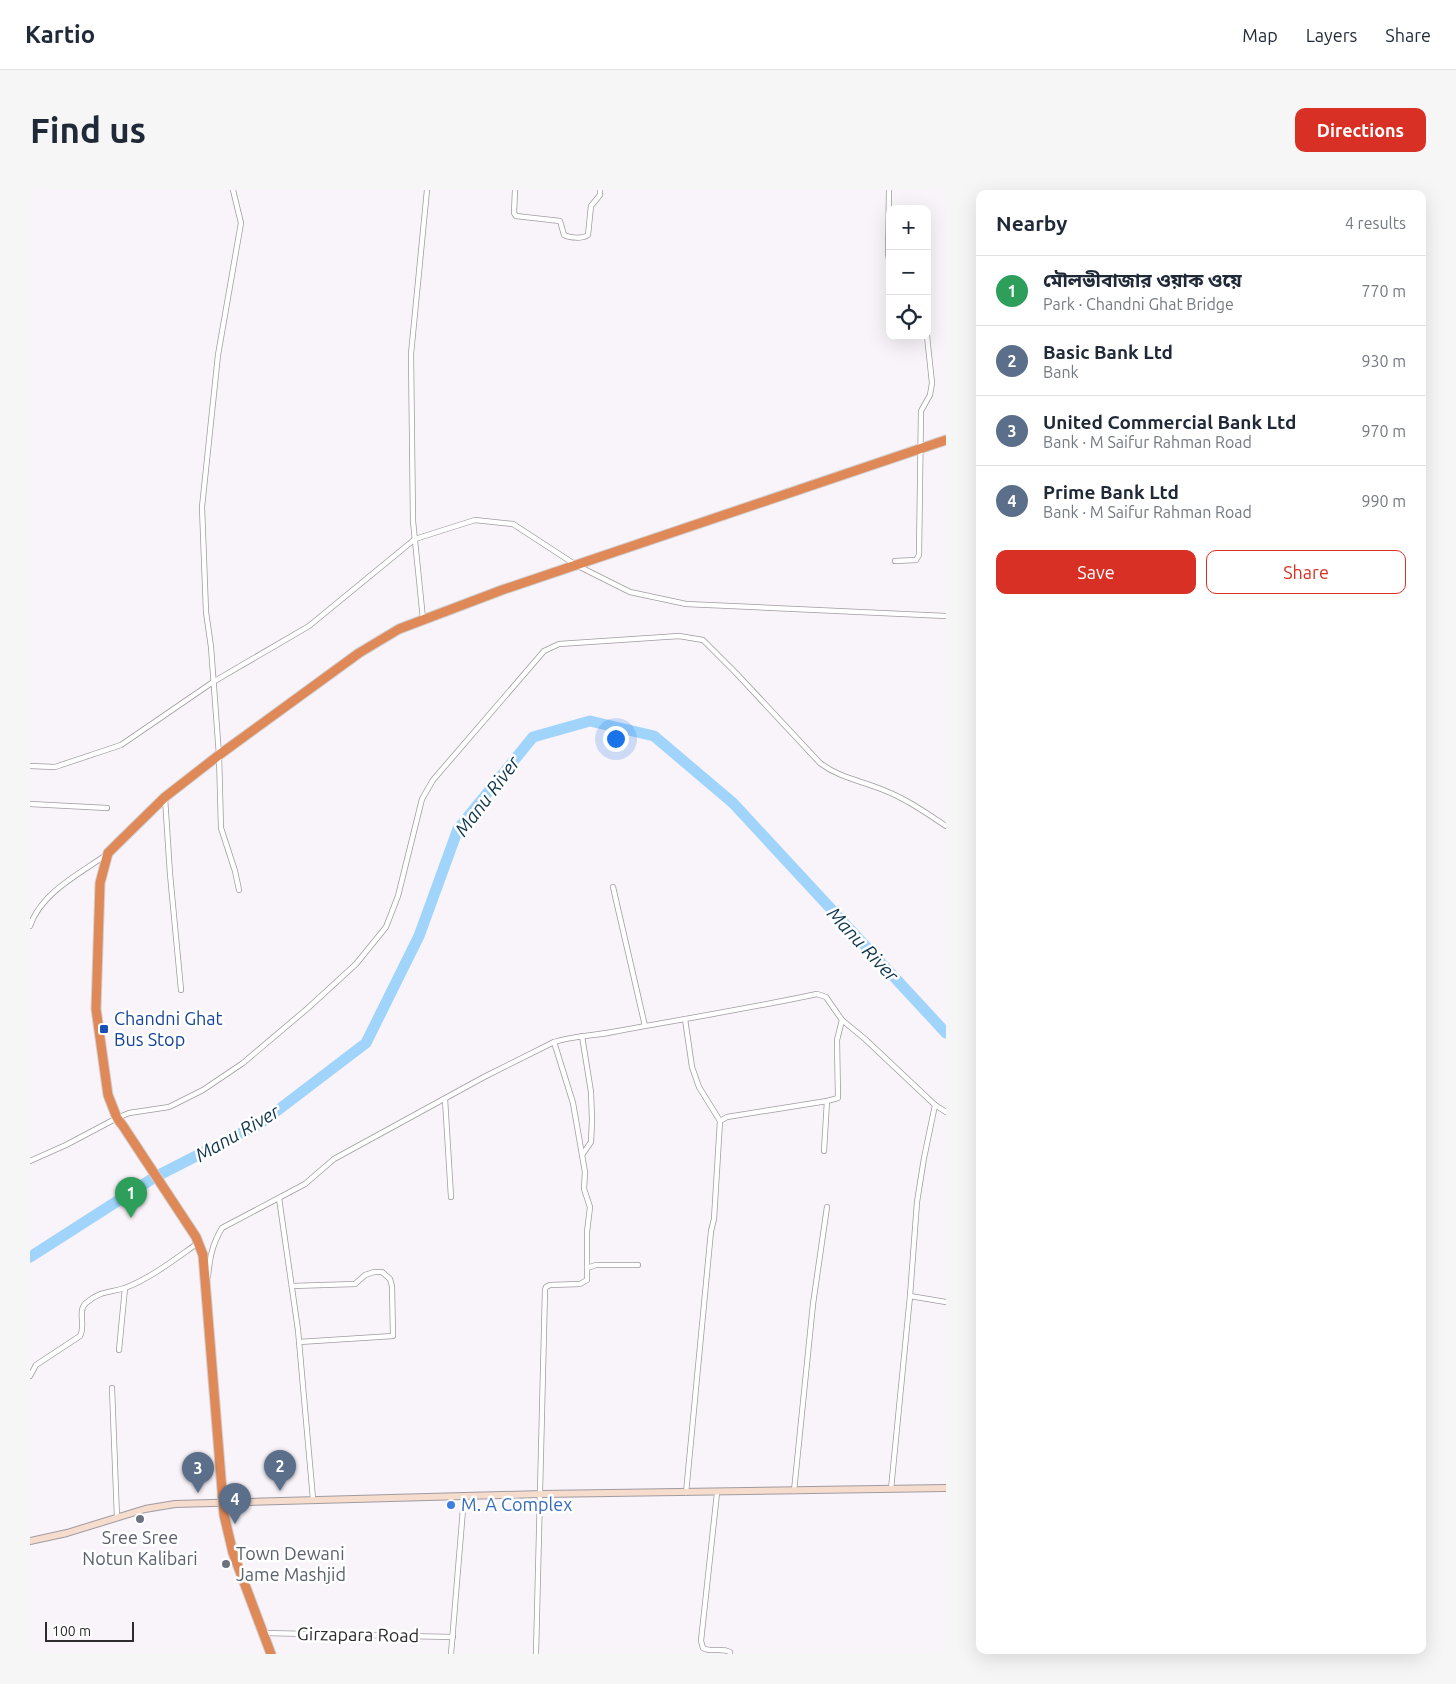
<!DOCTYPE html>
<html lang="en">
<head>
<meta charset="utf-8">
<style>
	body { margin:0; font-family:Ubuntu,"Noto Sans Bengali",sans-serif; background:#f6f6f7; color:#1f2937 }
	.controls { position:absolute; right:15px; top:15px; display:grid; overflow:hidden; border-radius:10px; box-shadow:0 5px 20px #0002 }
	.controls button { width:45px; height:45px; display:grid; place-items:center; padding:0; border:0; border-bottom:1px solid #e0e1e3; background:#fff; color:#1f2937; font:25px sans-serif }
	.scale { position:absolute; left:15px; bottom:12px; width:89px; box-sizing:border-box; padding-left:5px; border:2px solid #2d2b2d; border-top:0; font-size:14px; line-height:18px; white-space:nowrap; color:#2d2b2d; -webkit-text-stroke:4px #fff; paint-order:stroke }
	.you { position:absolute; left:585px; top:548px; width:18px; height:18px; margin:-12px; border:4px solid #fff; border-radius:50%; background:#1a73e8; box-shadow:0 0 0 8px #1a73e833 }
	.badge { display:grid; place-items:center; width:32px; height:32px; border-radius:50%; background:#d93025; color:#fff; font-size:16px; font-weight:700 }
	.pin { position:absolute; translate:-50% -41px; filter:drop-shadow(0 1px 2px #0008) }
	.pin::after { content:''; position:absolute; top:26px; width:18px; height:15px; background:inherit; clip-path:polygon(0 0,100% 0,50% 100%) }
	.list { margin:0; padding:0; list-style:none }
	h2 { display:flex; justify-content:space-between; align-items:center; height:65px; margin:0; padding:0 20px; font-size:21px }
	h2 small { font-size:16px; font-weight:400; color:#747a83 }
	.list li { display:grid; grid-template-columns:32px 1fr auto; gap:15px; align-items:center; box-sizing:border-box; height:70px; padding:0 20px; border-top:1px solid #e0e1e3 }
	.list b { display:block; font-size:19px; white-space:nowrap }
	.list p { margin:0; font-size:16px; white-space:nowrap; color:#747a83 }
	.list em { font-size:16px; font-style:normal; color:#747a83 }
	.actions { display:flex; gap:10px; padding:15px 20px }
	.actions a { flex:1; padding:11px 0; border:1px solid #d93025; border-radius:10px; text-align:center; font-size:18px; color:#d93025 }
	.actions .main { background:#d93025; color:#fff }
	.icon { flex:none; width:28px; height:28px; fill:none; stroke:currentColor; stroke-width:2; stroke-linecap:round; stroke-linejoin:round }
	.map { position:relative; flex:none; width:916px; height:1464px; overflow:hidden; border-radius:10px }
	header { display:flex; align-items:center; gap:30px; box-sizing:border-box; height:70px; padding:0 25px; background:#fff; border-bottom:1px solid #e0e1e3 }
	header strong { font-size:24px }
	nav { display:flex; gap:28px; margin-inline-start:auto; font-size:18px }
	.intro { display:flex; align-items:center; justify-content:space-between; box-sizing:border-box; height:120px; padding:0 30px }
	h1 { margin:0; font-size:35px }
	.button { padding:12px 22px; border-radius:10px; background:#d93025; color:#fff; font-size:18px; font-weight:700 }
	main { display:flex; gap:30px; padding:0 30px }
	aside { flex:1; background:#fff; border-radius:10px; box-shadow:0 5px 20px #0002 }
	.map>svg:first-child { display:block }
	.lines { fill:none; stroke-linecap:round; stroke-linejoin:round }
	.river { stroke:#a0d4fb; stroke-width:11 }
	.street-casing { stroke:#a09ba1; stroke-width:6 }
	.secondary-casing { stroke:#a09ba1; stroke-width:8 }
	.highway-casing { stroke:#d1d0d1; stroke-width:11 }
	.street { stroke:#fff; stroke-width:4.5 }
	.secondary { stroke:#f5dccd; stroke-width:6 }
	.highway { stroke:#df8959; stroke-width:9 }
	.transit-dot { fill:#1a4fb4; stroke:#fff; stroke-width:2 }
	.shop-dot { fill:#3f7fe0; stroke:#fff; stroke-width:2 }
	.worship-dot { fill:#6b7280; stroke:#fff; stroke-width:2 }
	.labels { text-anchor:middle; stroke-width:5; stroke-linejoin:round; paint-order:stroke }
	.transit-label { font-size:18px; fill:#164399; stroke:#fff; text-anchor:start }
	.shop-label { font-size:18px; fill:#366cbe; stroke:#fff; text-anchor:start }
	.worship-label { font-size:18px; fill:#5b616d; stroke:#fff }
	.street-label { font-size:18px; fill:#2d2b2d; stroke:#fff }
	.water-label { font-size:19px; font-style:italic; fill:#0d354e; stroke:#fff }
</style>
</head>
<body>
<header>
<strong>Kartio</strong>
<nav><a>Map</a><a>Layers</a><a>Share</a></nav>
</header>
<div class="intro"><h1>Find us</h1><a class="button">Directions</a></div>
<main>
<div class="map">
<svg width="916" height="1464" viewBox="0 0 916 1464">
	<rect width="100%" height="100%" fill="#f9f4fa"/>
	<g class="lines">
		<path class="river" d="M0,1067l125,-80 106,-54 105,-80 53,-107 39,-107 75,-92 57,-16 64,15 79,67 213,230"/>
		<defs>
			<g id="street">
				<path d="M203,0l8,33 -23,132 -16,152 4,105 5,35 8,108 2,73 14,43 4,19"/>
				<path d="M485,0l-1,23 2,3 44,5 4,14c6,3 19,4 24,0l3,-29 9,-11v-5"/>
				<path d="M859,0l-1,64 2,12"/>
				<path d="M865,371l21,-1 3,-5 2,-144 9,-16 2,-12 -5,-47"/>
				<path d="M393,429l-10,-98 -2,-167 16,-164"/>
				<path d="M0,576l25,1 66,-22 92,-63 96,-56 106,-87 60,-19 38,4 63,41 54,27 56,12 260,12"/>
				<path d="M135,608l5,76 11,116"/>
				<path d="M0,614l77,4"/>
				<path d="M583,697l32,139"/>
				<path d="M0,736c11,-33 49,-52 76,-71"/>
				<path d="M655,829l7,48 7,20 21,34"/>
				<path d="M415,909l6,98"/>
				<path d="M905,915l11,7"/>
				<path d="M794,961l3,-50"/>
				<path d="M552,965l9,-13 1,-22 -1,-28 -9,-56"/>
				<path d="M0,971l36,-16 51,-27 12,-5 40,-6 34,-17 40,-27 65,-55 48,-44 30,-37 12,-31 24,-97 11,-19 111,-129 15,-7 120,-8 24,4 33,33 84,90c20,15 39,17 61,26 24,9 44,23 65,37"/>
				<path d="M249,1008l19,132 15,169"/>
				<path d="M557,1078l9,-3h42"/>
				<path d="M178,1086c2,-19 4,-31 14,-48l83,-44 29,-25 150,-82 70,-35c21,-7 42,-6 64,-11 66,-12 133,-23 199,-37l9,3 16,23 23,19 70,66 -11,53 -7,44 -7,94 -19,193"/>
				<path d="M262,1096l63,-2 10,-9 9,-3h8l8,7 2,7 1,50 -94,6"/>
				<path d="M880,1106l36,6"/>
				<path d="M89,1160l6,-62"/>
				<path d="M0,1186l6,-11 44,-29c6,-10 -3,-25 6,-33 15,-13 24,-10 39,-15 26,-10 50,-29 73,-45"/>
				<path d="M82,1198l5,130"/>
				<path d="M764,1301l19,-187 14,-97"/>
				<path d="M656,1303l25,-262 3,-12 6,-98 7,-4 100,-16 11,-3 -1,-58 5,-20"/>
				<path d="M687,1303l-16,148 2,7c8,5 18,-1 27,4v2"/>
				<path d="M233,1443l190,4"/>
				<path d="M421,1464l13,-157"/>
				<path d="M506,1464l9,-364 1,-3 4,-2 30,-1 7,-4v-48l3,-25 -6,-18 1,-17 -12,-69 -19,-61"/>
			</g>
			<path id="secondary" d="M0,1351l37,-8 78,-24 30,-5 366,-10 405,-6"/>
			<path id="highway" d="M241,1464l-38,-101 -9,-38 -21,-260 -7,-18 -73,-111 -6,-8 -9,-23 -12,-86 4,-126 8,-30 6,-6 51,-50 54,-42 140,-102 40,-24 103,-39 444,-150"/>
		</defs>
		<use href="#street" class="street-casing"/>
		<use href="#secondary" class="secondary-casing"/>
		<use href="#highway" class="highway-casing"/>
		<use href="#street" class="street"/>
		<use href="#secondary" class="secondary"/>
		<use href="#highway" class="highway"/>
	</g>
	<rect class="transit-dot" x="69" y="834" width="10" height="10" rx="2.5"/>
	<circle class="shop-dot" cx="421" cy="1315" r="5"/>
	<g class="worship-dot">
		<circle cx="110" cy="1329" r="5"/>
		<circle cx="196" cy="1374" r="5"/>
	</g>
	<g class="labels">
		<g class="transit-label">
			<text x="84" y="835">Chandni Ghat<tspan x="84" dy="21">Bus Stop</tspan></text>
		</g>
		<g class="shop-label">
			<text x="431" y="1321">M. A Complex</text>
		</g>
		<g class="worship-label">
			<text x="110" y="1354">Sree Sree<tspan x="110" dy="21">Notun Kalibari</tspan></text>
			<text x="206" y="1370" text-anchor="start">Town Dewani<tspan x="206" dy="21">Jame Mashjid</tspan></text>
		</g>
		<g class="street-label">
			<text transform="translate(328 1445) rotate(1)" y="6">Girzapara Road</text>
		</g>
		<g class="water-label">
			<text transform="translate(457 606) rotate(-53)" y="7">Manu River</text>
			<text transform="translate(833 754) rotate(47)" y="7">Manu River</text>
			<text transform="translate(207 943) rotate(-30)" y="7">Manu River</text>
		</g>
	</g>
</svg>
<div class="controls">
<button>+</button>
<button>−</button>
<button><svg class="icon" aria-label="locate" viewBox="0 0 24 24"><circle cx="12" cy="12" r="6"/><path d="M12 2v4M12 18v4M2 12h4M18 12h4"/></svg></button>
</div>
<div class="scale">100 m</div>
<div class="you"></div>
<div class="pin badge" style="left:101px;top:1028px;background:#2e9e5b">1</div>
<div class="pin badge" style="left:250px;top:1301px;background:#5c6f8a">2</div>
<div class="pin badge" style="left:168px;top:1303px;background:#5c6f8a">3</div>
<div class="pin badge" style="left:205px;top:1334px;background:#5c6f8a">4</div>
</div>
<aside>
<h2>Nearby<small>4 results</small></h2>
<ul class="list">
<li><span class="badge" style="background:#2e9e5b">1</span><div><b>মৌলভীবাজার ওয়াক ওয়ে</b><p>Park · Chandni Ghat Bridge</p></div><em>770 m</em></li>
<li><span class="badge" style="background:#5c6f8a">2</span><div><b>Basic Bank Ltd</b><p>Bank</p></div><em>930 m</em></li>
<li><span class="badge" style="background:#5c6f8a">3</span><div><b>United Commercial Bank Ltd</b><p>Bank · M Saifur Rahman Road</p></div><em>970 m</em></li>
<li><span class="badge" style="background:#5c6f8a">4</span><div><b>Prime Bank Ltd</b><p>Bank · M Saifur Rahman Road</p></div><em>990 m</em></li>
</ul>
<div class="actions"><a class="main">Save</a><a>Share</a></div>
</aside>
</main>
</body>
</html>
